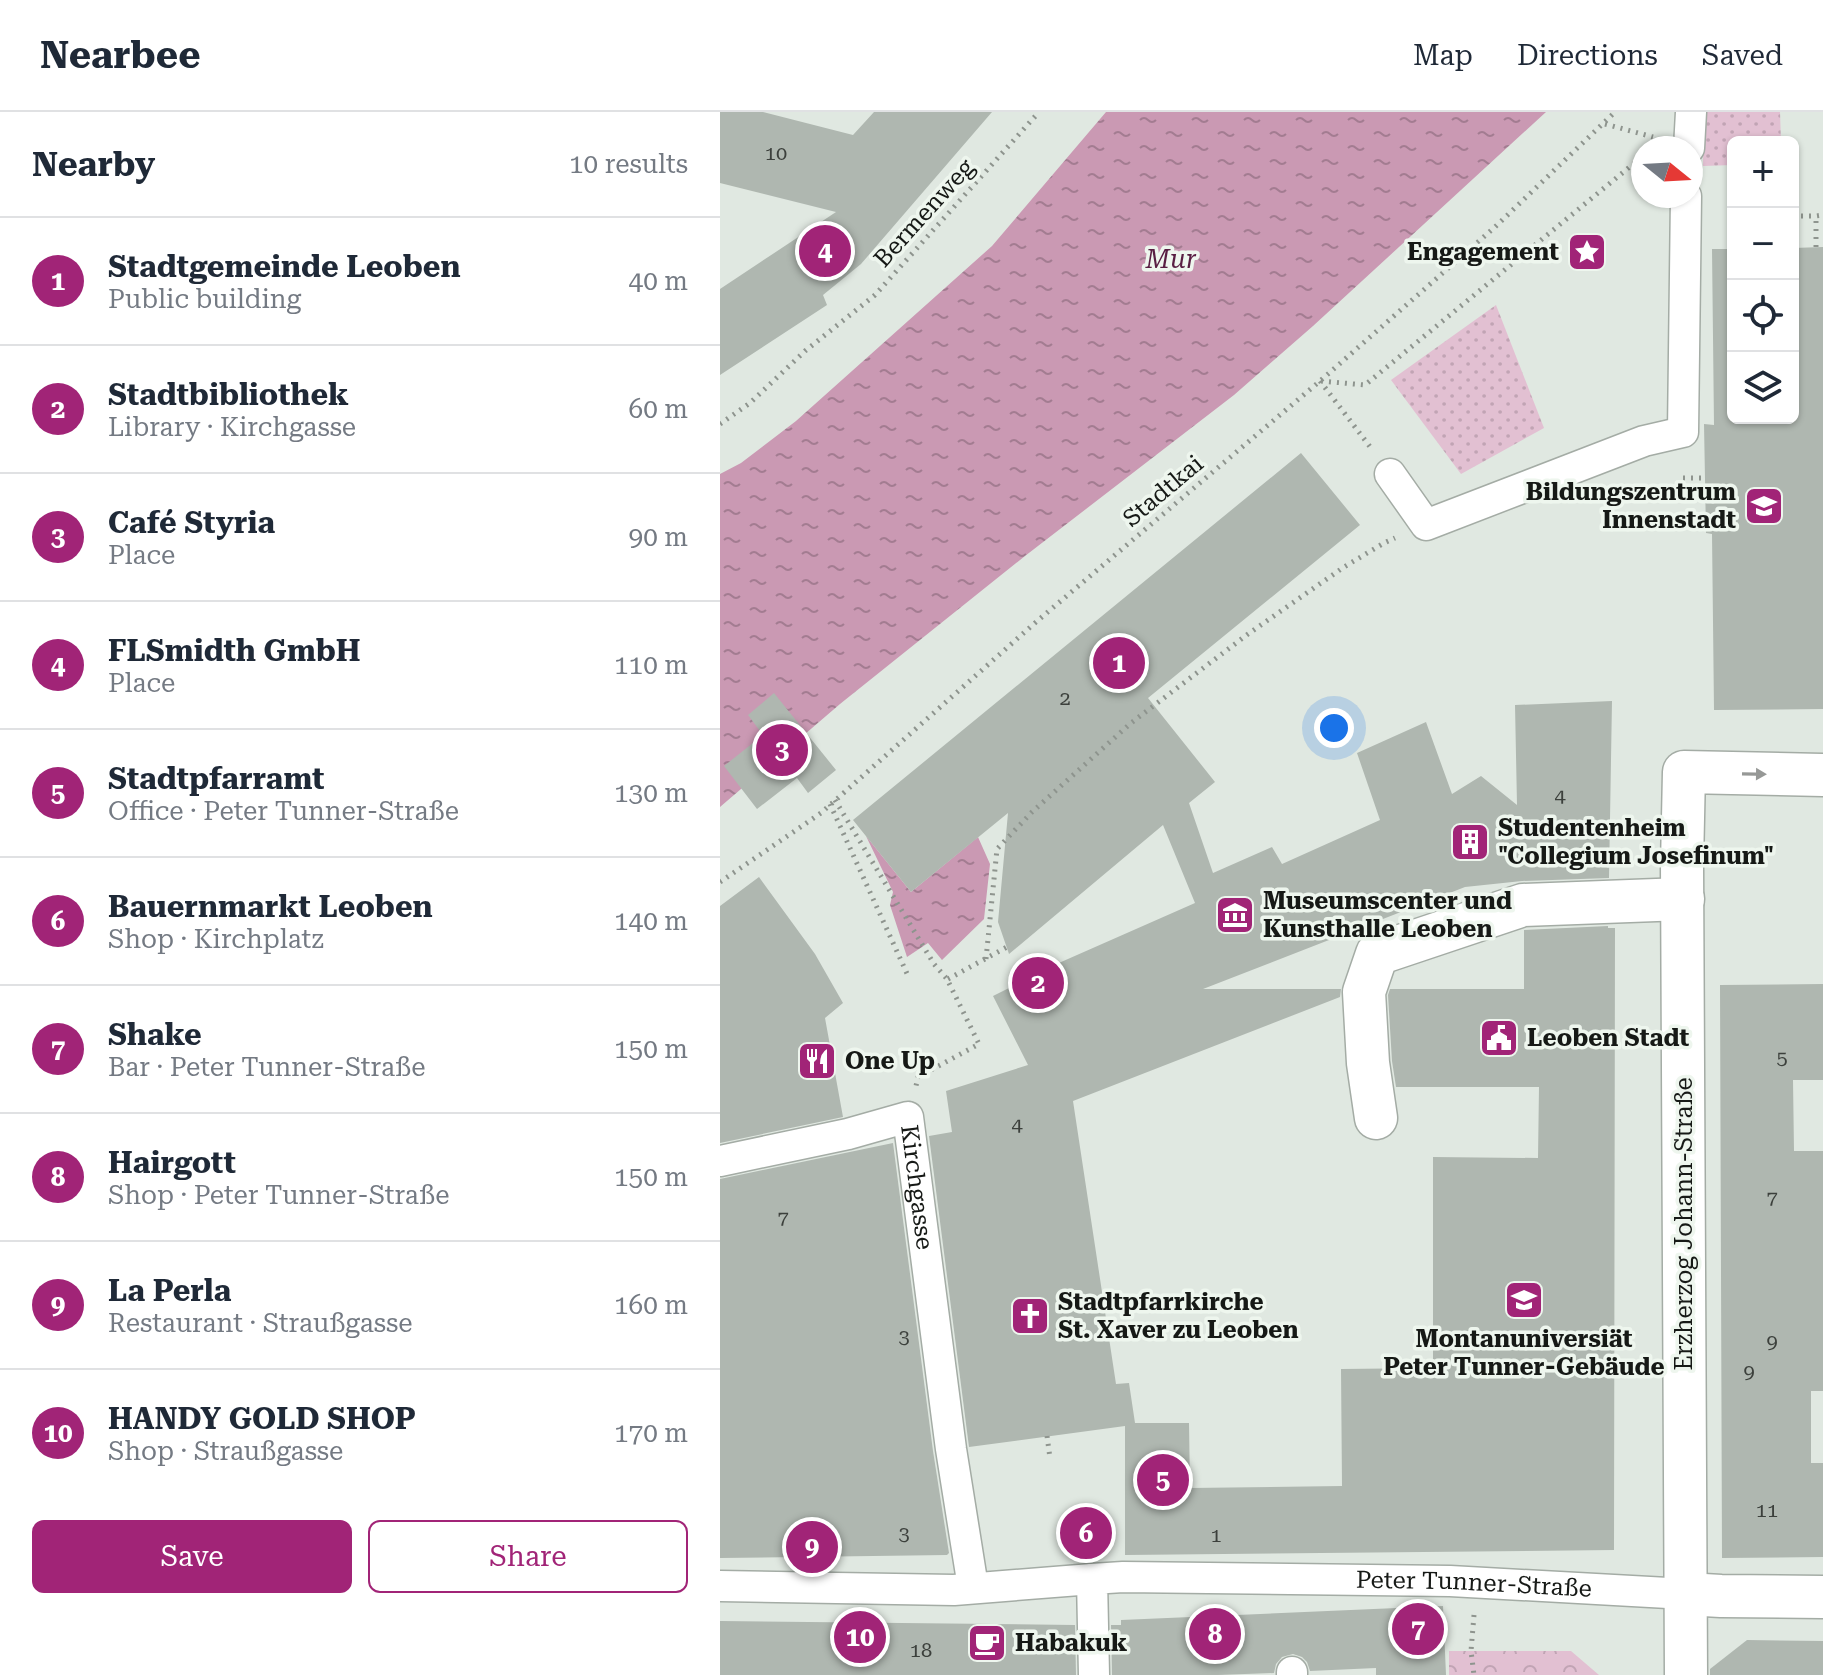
<!DOCTYPE html>
<html lang="en">
<head>
<meta charset="utf-8">
<style>
	body { margin:0; font-family:"Roboto Serif",serif; background:#f2f2f3; color:#1f2937 }
	.controls { position:absolute; right:24px; top:24px; display:grid; overflow:hidden; border-radius:12px; box-shadow:0 2px 6px #0004 }
	.controls button { width:72px; height:72px; display:grid; place-items:center; padding:0; border:0; border-bottom:2px solid #e0e1e3; background:#fff; color:#1f2937; font:40px sans-serif }
	.compass { position:absolute; left:911px; top:24px; width:72px; height:72px; border-radius:50%; background:#fff; box-shadow:0 2px 6px #0004; rotate:108deg }
	.you { position:absolute; left:614px; top:616px; width:28px; height:28px; margin:-20px; border:6px solid #fff; border-radius:50%; background:#1a73e8; box-shadow:0 0 0 12px #1a73e833 }
	.badge { display:grid; place-items:center; width:52px; height:52px; border-radius:50%; background:#a12477; color:#fff; font-size:26px; font-weight:700 }
	.pin { position:absolute; translate:-50% -50%; border:4px solid #fff; box-shadow:0 2px 8px #0006 }
	.list { margin:0; padding:0; list-style:none }
	h2 { display:flex; justify-content:space-between; align-items:center; height:104px; margin:0; padding:0 32px; font-size:34px }
	h2 small { font-size:26px; font-weight:400; color:#747a83 }
	.list li { display:grid; grid-template-columns:52px 1fr auto; gap:24px; align-items:center; box-sizing:border-box; height:128px; padding:0 32px; border-top:2px solid #e0e1e3 }
	.list b { display:block; font-size:30px; white-space:nowrap }
	.list p { margin:0; font-size:26px; white-space:nowrap; color:#747a83 }
	.list em { font-size:26px; font-style:normal; color:#747a83 }
	.actions { display:flex; gap:16px; padding:24px 32px }
	.actions a { flex:1; padding:18px 0; border:2px solid #a12477; border-radius:12px; text-align:center; font-size:28px; color:#a12477 }
	.actions .main { background:#a12477; color:#fff }
	.icon { flex:none; width:44px; height:44px; fill:none; stroke:currentColor; stroke-width:2; stroke-linecap:round; stroke-linejoin:round }
	.map { position:relative; flex:none; width:1103px; height:1563px; overflow:hidden }
	header { display:flex; align-items:center; gap:48px; box-sizing:border-box; height:112px; padding:0 40px; background:#fff; border-bottom:2px solid #e0e1e3 }
	header strong { font-size:38px }
	nav { display:flex; gap:44px; margin-inline-start:auto; font-size:28px }
	main { display:flex }
	aside { flex:1; background:#fff }
	.map>svg:first-child { display:block }
	.grass { fill:url(#grass-dots) }
	.park { fill:url(#park-crowns) }
	.water { fill:url(#water-ripples) }
	.building { fill:#afb7b0 }
	.lines { fill:none; stroke-linecap:round; stroke-linejoin:round }
	.pedestrian-casing { stroke:#a4aca5; stroke-width:33 }
	.minor-casing { stroke:#a4aca5; stroke-width:45 }
	.path { stroke:#8e948e; stroke-width:5; stroke-dasharray:2 6; stroke-linecap:butt }
	.pedestrian { stroke:#fff; stroke-width:30 }
	.minor { stroke:#fff; stroke-width:42 }
	.oneway { fill:#969896 }
	.labels { text-anchor:middle; stroke-width:7; stroke-linejoin:round; paint-order:stroke }
	.number-label { font-size:20px; fill:#3c403c }
	.street-label { font-size:24px; fill:#161916; stroke:#eef6ee }
	.poi-label { font-size:24px; font-weight:bold; fill:#161916; stroke:#eef6ee; text-anchor:start }
	.water-label { font-size:26px; font-style:italic; fill:#591e43; stroke:#eef6ee }
</style>
</head>
<body>
<header>
<strong>Nearbee</strong>
<nav><a>Map</a><a>Directions</a><a>Saved</a></nav>
</header>
<main>
<aside>
<h2>Nearby<small>10 results</small></h2>
<ul class="list">
<li><span class="badge">1</span><div><b>Stadtgemeinde Leoben</b><p>Public building</p></div><em>40 m</em></li>
<li><span class="badge">2</span><div><b>Stadtbibliothek</b><p>Library · Kirchgasse</p></div><em>60 m</em></li>
<li><span class="badge">3</span><div><b>Café Styria</b><p>Place</p></div><em>90 m</em></li>
<li><span class="badge">4</span><div><b>FLSmidth GmbH</b><p>Place</p></div><em>110 m</em></li>
<li><span class="badge">5</span><div><b>Stadtpfarramt</b><p>Office · Peter Tunner-Straße</p></div><em>130 m</em></li>
<li><span class="badge">6</span><div><b>Bauernmarkt Leoben</b><p>Shop · Kirchplatz</p></div><em>140 m</em></li>
<li><span class="badge">7</span><div><b>Shake</b><p>Bar · Peter Tunner-Straße</p></div><em>150 m</em></li>
<li><span class="badge">8</span><div><b>Hairgott</b><p>Shop · Peter Tunner-Straße</p></div><em>150 m</em></li>
<li><span class="badge">9</span><div><b>La Perla</b><p>Restaurant · Straußgasse</p></div><em>160 m</em></li>
<li><span class="badge">10</span><div><b>HANDY GOLD SHOP</b><p>Shop · Straußgasse</p></div><em>170 m</em></li>
</ul>
<div class="actions"><a class="main">Save</a><a>Share</a></div>
</aside>
<div class="map">
<svg width="1103" height="1563" viewBox="0 0 1103 1563">
	<defs>
		<pattern id="grass-dots" width="8" height="8" patternUnits="userSpaceOnUse" patternTransform="scale(2)"><rect width="8" height="8" fill="#e2c0d2"/><path d="M2 2h.1M6 6h.1" fill="none" stroke="#c1a4b4" stroke-width="1.8" stroke-linecap="round"/></pattern>
		<pattern id="park-crowns" width="20" height="18" patternUnits="userSpaceOnUse" patternTransform="scale(2)"><rect width="20" height="18" fill="#e2c0d2"/><path d="M2 6a3 3 0 1 1 6 0M12 15a3 3 0 1 1 6 0" fill="none" stroke="#c1a4b4"/></pattern>
		<pattern id="water-ripples" width="26" height="14" patternUnits="userSpaceOnUse" patternTransform="scale(2)"><rect width="26" height="14" fill="#ca99b3"/><path d="M2 4q2-2 4 0t4 0M15 11q2-2 4 0t4 0" fill="none" stroke="#a37c91"/></pattern>
	</defs>
	<rect width="100%" height="100%" fill="#e0e8e1"/>
	<g class="grass">
		<path d="M984,0h76l1,30h-48v23l-30,1z"/>
		<path d="M776,193l48,123 -83,46 -70,-94z"/>
	</g>
	<path class="park" d="M729,1539h122l28,24h-150z"/>
	<g class="water">
		<path d="M386,0h440l-233,214 -79,69 -209,161 -185,148 -120,103v-333l21,-11 55,-42 196,-175z"/>
		<path d="M146,724l45,56 67,-55 12,27 -6,55 -42,41 -14,-17 -21,14 -17,-52 3,-13z"/>
	</g>
	<g class="building">
		<path d="M0,0h43l90,23 21,-23h118l-131,152 -38,31 4,10 -107,70v-86l116,-77 -116,-29z"/>
		<path d="M1103,135v462l-109,1 -2,-176 -6,-1 -2,-109 10,1 -2,-176h21v169h60v-170z"/>
		<path d="M581,341l59,72 -212,173 67,84 -26,21 24,70 59,-26 10,17 98,-44 -23,-67 69,-31 26,72 29,-18 36,29 -2,-100 97,-4 -3,177 -87,3 -57,6 -262,102h138l-1,8 -267,104 43,283 13,-1 6,40h54l1,65 152,-2 -1,-117 92,-1v-211l105,1 1,-71h-143l-4,-26 -4,-66 2,-6h134v-59l84,-4v2h7l-1,622 -489,5v-129l-156,21 -40,-311 23,-4 -6,-41 82,-26 -35,-69 26,-13 -1,-2 177,-78 -32,-78 -154,129 -11,-32 10,-109 -97,79 -58,-72z"/>
		<path d="M54,581l62,77 -28,23 -11,-15 -40,31 -33,-43 39,-31 -15,-20z"/>
		<path d="M39,765l56,77 28,49 -18,15 18,99 -123,26v-237z"/>
		<path d="M1103,872v96h-30l1,71h29v240h-12v72h12v94l-101,1 -2,-573z"/>
		<path d="M173,1031l40,308 16,102 -2,2 -227,3v-379z"/>
		<path d="M723,1494l3,69h-70v-7l-66,3 -3,-9 -5,-5 -9,-3 -11,3 -6,7 -2,9 -56,2h-106l-1,-50h10v-5z"/>
		<path d="M0,1509l355,4 1,50h-356z"/>
		<path d="M1027,1528l76,1v34h-113v-6z"/>
	</g>
	<g class="lines">
		<defs>
			<g id="pedestrian">
				<path d="M969,36l2,-36"/>
				<path d="M670,362l36,51 218,-84 39,-9 3,-236"/>
				<path id="s1" d="M0,1049l128,-27 60,-17 43,332 22,138"/>
				<path d="M0,1474l234,4 138,-11"/>
				<path d="M572,1560v3"/>
				<path id="s2" d="M374,1563l-2,-96 31,-2 327,4 236,13"/>
			</g>
			<g id="minor">
				<path d="M656,1006l-8,-55 -4,-71 13,-38 146,-49 160,-6"/>
				<path d="M966,1482l35,2 102,1"/>
				<path d="M966,1563l-4,-811 2,-92 139,3"/>
			</g>
		</defs>
		<use href="#pedestrian" class="pedestrian-casing"/>
		<use href="#minor" class="minor-casing"/>
		<g class="path">
			<path d="M885,12l48,13"/>
			<path d="M1073,104h23"/>
			<path d="M1096,135v-31l7,-1"/>
			<path d="M600,269l51,67"/>
			<path d="M601,269l44,4 278,-229"/>
			<path d="M0,312l30,-21 55,-52 70,-56 164,-183"/>
			<path d="M963,366h22"/>
			<path d="M115,688l99,164 13,15 32,65 -61,33 -2,9"/>
			<path d="M110,692l79,174"/>
			<path d="M0,770l101,-69 215,-191 284,-241 175,-154 120,-115"/>
			<path d="M266,847l11,-110 35,-37 99,-89 117,-89 96,-67 40,-24 11,-5"/>
			<path d="M228,867l59,-32"/>
			<path d="M327,1324l3,22"/>
			<path d="M754,1503l-3,36 3,24"/>
		</g>
		<use href="#pedestrian" class="pedestrian"/>
		<use href="#minor" class="minor"/>
	</g>
	<defs><path id="oneway-solid" d="M-6-.8H1V-3.2L6.5 0L1 3.2V.8H-6Z" transform="scale(2)"/></defs>
	<use class="oneway" href="#oneway-solid" transform="translate(1034 662) rotate(1)"/>
	<defs>
		<symbol id="sight-square" viewBox="-11 -11 22 22"><rect x="-9" y="-9" width="18" height="18" rx="4" fill="#a12477" stroke="#eef6ee"/><path d="M0-6L1.8-2.2L6-1.7L2.9 1.2L3.7 5.4L0 3.3L-3.7 5.4L-2.9 1.2L-6-1.7L-1.8-2.2Z" fill="#fff"/></symbol>
		<symbol id="school-square" viewBox="-11 -11 22 22"><rect x="-9" y="-9" width="18" height="18" rx="4" fill="#a12477" stroke="#eef6ee"/><path d="M0-5L7-2L0 1L-7-2ZM-4 1L0 2.5L4 1V4Q0 6-4 4Z" fill="#fff"/></symbol>
		<symbol id="building-square" viewBox="-11 -11 22 22"><rect x="-9" y="-9" width="18" height="18" rx="4" fill="#a12477" stroke="#eef6ee"/><path d="M-4-6H4V6H1V3H-1V6H-4ZM-2.5-4.3h1.7v1.8h-1.7ZM.8-4.3h1.7v1.8H.8ZM-2.5-1h1.7V.8h-1.7ZM.8-1h1.7V.8H.8Z" fill="#fff"/></symbol>
		<symbol id="museum-square" viewBox="-11 -11 22 22"><rect x="-9" y="-9" width="18" height="18" rx="4" fill="#a12477" stroke="#eef6ee"/><path d="M0-6L6-3V-2H-6V-3ZM-5-1h2V3h-2ZM-1-1h2V3h-2ZM3-1h2V3H3ZM-6 4H6V6H-6Z" fill="#fff"/></symbol>
		<symbol id="civic-square" viewBox="-11 -11 22 22"><rect x="-9" y="-9" width="18" height="18" rx="4" fill="#a12477" stroke="#eef6ee"/><path d="M-.6-6.5H3V-4.5H.6V-3L4-1V1h2V6H-6V1h2V-1L-.6-3ZM-1.2 2.5V6h2.4V2.5Z" fill="#fff"/></symbol>
		<symbol id="restaurant-square" viewBox="-11 -11 22 22"><rect x="-9" y="-9" width="18" height="18" rx="4" fill="#a12477" stroke="#eef6ee"/><path d="M-5-6h1v4h1v-4h1v4h1v-4h1v5L-1.5 .5V6h-2V.5L-5-1ZM5-6V6H3V1.5H1.5Q1.5-4 5-6Z" fill="#fff"/></symbol>
		<symbol id="university-square" viewBox="-11 -11 22 22"><rect x="-9" y="-9" width="18" height="18" rx="4" fill="#a12477" stroke="#eef6ee"/><path d="M0-5L7-2L0 1L-7-2ZM-4 1L0 2.5L4 1V4Q0 6-4 4Z" fill="#fff"/></symbol>
		<symbol id="church-square" viewBox="-11 -11 22 22"><rect x="-9" y="-9" width="18" height="18" rx="4" fill="#a12477" stroke="#eef6ee"/><path d="M-1.2-6h2.4v3.5h3.3v2.4h-3.3V6h-2.4V-.1h-3.3v-2.4h3.3Z" fill="#fff"/></symbol>
		<symbol id="cafe-square" viewBox="-11 -11 22 22"><rect x="-9" y="-9" width="18" height="18" rx="4" fill="#a12477" stroke="#eef6ee"/><path d="M-5.5-4.5H6V0H3Q3 3.5 0 3.5H-2.5Q-5.5 3.5-5.5 0ZM3-3.2v2h1.7v-2ZM-6 4.5H4V6H-6Z" fill="#fff"/></symbol>
	</defs>
	<g fill-rule="evenodd">
		<use href="#sight-square" x="845" y="118" width="44" height="44"/>
		<use href="#school-square" x="1022" y="372" width="44" height="44"/>
		<use href="#building-square" x="728" y="708" width="44" height="44"/>
		<use href="#museum-square" x="493" y="781" width="44" height="44"/>
		<use href="#civic-square" x="757" y="904" width="44" height="44"/>
		<use href="#restaurant-square" x="75" y="927" width="44" height="44"/>
		<use href="#university-square" x="782" y="1166" width="44" height="44"/>
		<use href="#church-square" x="288" y="1182" width="44" height="44"/>
		<use href="#cafe-square" x="245" y="1509" width="44" height="44"/>
	</g>
	<g class="labels">
		<g class="number-label">
			<text x="56" y="48">10</text>
			<text x="345" y="593">2</text>
			<text x="840" y="690">4</text>
			<text x="1062" y="952">5</text>
			<text x="297" y="1019">4</text>
			<text x="1052" y="1093">7</text>
			<text x="63" y="1113">7</text>
			<text x="184" y="1231">3</text>
			<text x="1052" y="1236">9</text>
			<text x="1029" y="1266">9</text>
			<text x="1047" y="1405">11</text>
			<text x="184" y="1428">3</text>
			<text x="496" y="1430">1</text>
			<text x="201" y="1545">18</text>
		</g>
		<g class="street-label">
			<text transform="translate(204 101) rotate(-48)" y="8">Bermenweg</text>
			<text transform="translate(443 379) rotate(-40)" y="8">Stadtkai</text>
			<text dy="8" stroke="none"><textPath href="#s1" startOffset="264">Kirchgasse</textPath></text>
			<text transform="translate(964 1112) rotate(-90)" y="8">Erzherzog Johann-Straße</text>
			<text dy="8" stroke="none"><textPath href="#s2" startOffset="478">Peter Tunner-Straße</textPath></text>
		</g>
		<g class="poi-label">
			<text x="839" y="148" text-anchor="end">Engagement</text>
			<text x="1016" y="388" text-anchor="end">Bildungszentrum<tspan x="1016" dy="28">Innenstadt</tspan></text>
			<text x="778" y="724">Studentenheim<tspan x="778" dy="28">"Collegium Josefinum"</tspan></text>
			<text x="543" y="797">Museumscenter und<tspan x="543" dy="28">Kunsthalle Leoben</tspan></text>
			<text x="807" y="934">Leoben Stadt</text>
			<text x="125" y="957">One Up</text>
			<text x="338" y="1198">Stadtpfarrkirche<tspan x="338" dy="28">St. Xaver zu Leoben</tspan></text>
			<text x="804" y="1235" text-anchor="middle">Montanuniversiät<tspan x="804" dy="28">Peter Tunner-Gebäude</tspan></text>
			<text x="295" y="1539">Habakuk</text>
		</g>
		<g class="water-label">
			<text x="451" y="156">Mur</text>
		</g>
	</g>
</svg>
<div class="controls">
<button>+</button>
<button>−</button>
<button><svg class="icon" aria-label="locate" viewBox="0 0 24 24"><circle cx="12" cy="12" r="6"/><path d="M12 2v4M12 18v4M2 12h4M18 12h4"/></svg></button>
<button><svg class="icon" aria-label="layers" viewBox="0 0 24 24"><path d="M12 4l9 5-9 5-9-5zM3 14l9 5 9-5"/></svg></button>
</div>
<svg class="compass" viewBox="-18 -18 36 36"><path d="M0-13l5 13h-10z" fill="#e53935"/><path d="M0 13l5-13h-10z" fill="#747a83"/></svg>
<div class="you"></div>
<div class="pin badge" style="left:399px;top:551px">1</div>
<div class="pin badge" style="left:318px;top:871px">2</div>
<div class="pin badge" style="left:62px;top:638px">3</div>
<div class="pin badge" style="left:105px;top:139px">4</div>
<div class="pin badge" style="left:443px;top:1368px">5</div>
<div class="pin badge" style="left:366px;top:1421px">6</div>
<div class="pin badge" style="left:698px;top:1517px">7</div>
<div class="pin badge" style="left:495px;top:1522px">8</div>
<div class="pin badge" style="left:92px;top:1435px">9</div>
<div class="pin badge" style="left:140px;top:1525px">10</div>
</div>
</main>
</body>
</html>
